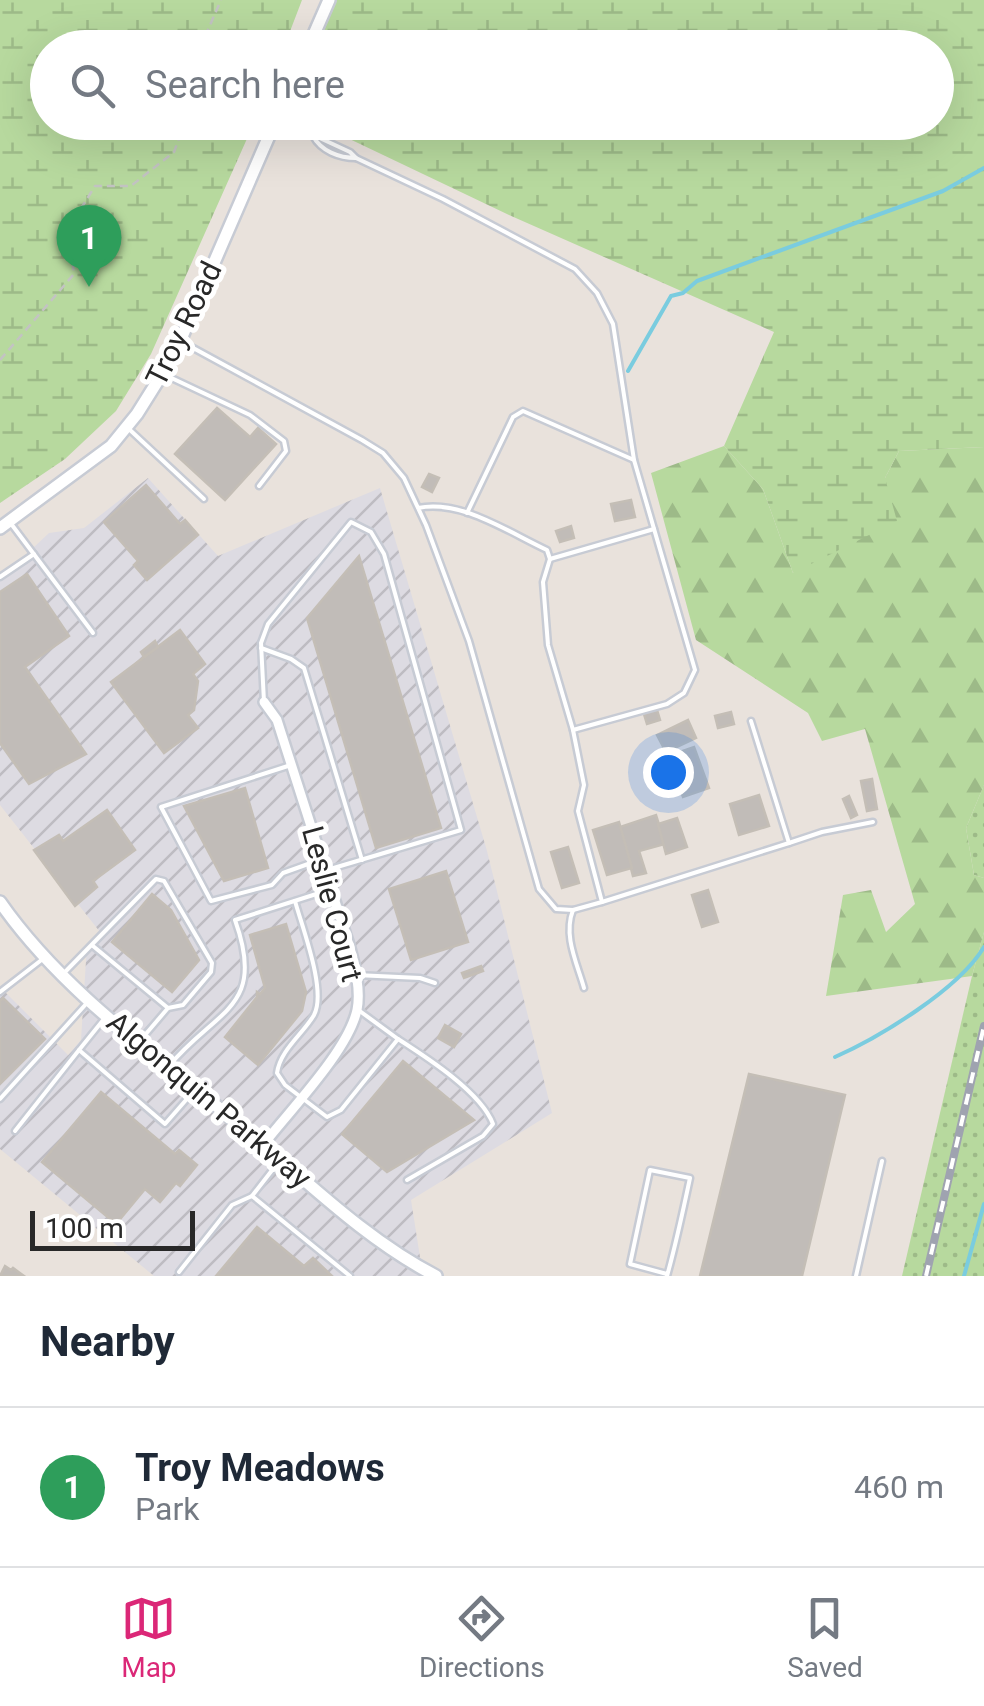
<!DOCTYPE html>
<html lang="en">
<head>
<meta charset="utf-8">
<style>
	body { margin:0; font-family:Roboto,sans-serif; background:#f2f2f3; color:#1f2937 }
	.scale { position:absolute; left:30px; bottom:25px; width:165px; box-sizing:border-box; padding-left:10px; border:5px solid #282828; border-top:0; font-size:28px; line-height:35px; white-space:nowrap; color:#282828; -webkit-text-stroke:8px #fff; paint-order:stroke }
	.you { position:absolute; left:668px; top:772px; width:35px; height:35px; margin:-25px; border:8px solid #fff; border-radius:50%; background:#1a73e8; box-shadow:0 0 0 15px #1a73e833 }
	.badge { display:grid; place-items:center; width:65px; height:65px; border-radius:50%; background:#db2777; color:#fff; font-size:32px; font-weight:700 }
	.pin { position:absolute; translate:-50% -82px; filter:drop-shadow(0 2px 5px #0008) }
	.pin::after { content:''; position:absolute; top:52px; width:35px; height:30px; background:inherit; clip-path:polygon(0 0,100% 0,50% 100%) }
	.list { margin:0; padding:0; list-style:none }
	h2 { display:flex; justify-content:space-between; align-items:center; height:130px; margin:0; padding:0 40px; font-size:42px }
	h2 small { font-size:32px; font-weight:400; color:#747a83 }
	.list li { display:grid; grid-template-columns:65px 1fr auto; gap:30px; align-items:center; box-sizing:border-box; height:160px; padding:0 40px; border-top:2px solid #e0e1e3 }
	.list b { display:block; font-size:38px; white-space:nowrap }
	.list p { margin:0; font-size:32px; white-space:nowrap; color:#747a83 }
	.list em { font-size:32px; font-style:normal; color:#747a83 }
	.icon { flex:none; width:55px; height:55px; fill:none; stroke:currentColor; stroke-width:2; stroke-linecap:round; stroke-linejoin:round }
	.map { position:relative; flex:none; width:984px; height:1276px; overflow:hidden }
	.search { position:absolute; background:#fff; box-shadow:0 10px 40px #0002; left:30px; right:30px; top:30px; height:110px; display:flex; align-items:center; gap:25px; box-sizing:border-box; padding:0 35px; border-radius:55px; color:#747a83; font-size:38px }
	.sheet { height:290px; background:#fff }
	nav { display:flex; justify-content:space-around; align-items:center; box-sizing:border-box; height:140px; border-top:2px solid #e0e1e3; background:#fff; font-size:28px; color:#747a83 }
	nav a { display:grid; justify-items:center; gap:5px }
	nav .on { color:#db2777 }
	.map>svg:first-child { display:block }
	.industrial { fill:url(#industrial-furrows) }
	.green { fill:url(#green-dots) }
	.forest { fill:url(#forest-firs) }
	.wetland { fill:url(#wetland-marsh) }
	.lines { fill:none; stroke-linecap:round; stroke-linejoin:round }
	.stream { stroke:#7accdf; stroke-width:4 }
	.building { fill:#c1bcb8; stroke:#c4beb6; stroke-width:2.5 }
	.service-casing { stroke:#c7cbd4; stroke-width:9 }
	.minor-casing { stroke:#c7cbd4; stroke-width:14 }
	.tertiary-casing { stroke:#c7cbd4; stroke-width:16 }
	.path { stroke:#c3c3c3; stroke-width:2.5; stroke-dasharray:8 5; stroke-linecap:butt }
	.service { stroke:#fff; stroke-width:4 }
	.minor { stroke:#fff; stroke-width:9 }
	.tertiary { stroke:#fff; stroke-width:11 }
	.rail-casing { stroke:#9fa3b0; stroke-width:8 }
	.rail { stroke:#fff; stroke-width:4; stroke-dasharray:11; stroke-linecap:butt }
	.labels { text-anchor:middle; stroke-width:10; stroke-linejoin:round; paint-order:stroke }
	.street-label { font-size:30px; fill:#282828; stroke:#fff }
</style>
</head>
<body>
<div class="map">
<svg width="984" height="1276" viewBox="0 0 984 1276">
	<defs>
		<pattern id="industrial-furrows" width="10" height="10" patternUnits="userSpaceOnUse" patternTransform="scale(2.5)"><rect width="10" height="10" fill="#dddbe2"/><path d="M-1 1l2-2M0 10L10 0M9 11l2-2" fill="none" stroke="#bebcc2"/></pattern>
		<pattern id="green-dots" width="8" height="8" patternUnits="userSpaceOnUse" patternTransform="scale(2.5)"><rect width="8" height="8" fill="#b7d99e"/><path d="M2 2h.1M6 6h.1" fill="none" stroke="#9dba88" stroke-width="1.8" stroke-linecap="round"/></pattern>
		<pattern id="forest-firs" width="22" height="20" patternUnits="userSpaceOnUse" patternTransform="scale(2.5)"><rect width="22" height="20" fill="#b7d99e"/><path d="M5 1l3.5 6h-7zM16 11l3.5 6h-7z" fill="#9dba88"/></pattern>
		<pattern id="wetland-marsh" width="20" height="14" patternUnits="userSpaceOnUse" patternTransform="scale(2.5)"><rect width="20" height="14" fill="#b7d99e"/><path d="M1 5h8M5 5V1M11 12h8M15 12V8" fill="none" stroke="#9dba88"/></pattern>
	</defs>
	<rect width="100%" height="100%" fill="#e9e2dc"/>
	<path class="industrial" d="M148,478l70,78 162,-68 107,363 65,262 -141,87 12,76h-269l-154,-127v-162l68,68 13,-15 6,-95 13,-13 -100,-127v-226l49,-46 35,-5z"/>
	<g class="green">
		<path d="M984,785v93l-10,-3 -8,-47z"/>
		<path d="M984,932v344h-82l70,-300z"/>
	</g>
	<path class="forest" d="M724,446l39,43 30,84 92,-95 14,-27 85,-4v338l-18,43 8,47 10,3v54l-12,44 -146,20 17,-101 28,-5 15,42 29,-28 -50,-175 -43,12 -14,-28 -112,-73 -45,-167z"/>
	<g class="wetland">
		<path d="M0,0h302l-18,47 -236,1v74l206,1 -103,231 -35,57 -51,48 -65,44z"/>
		<path d="M337,0h647v447l-85,4 -14,27 12,43 -104,52 -30,-84 -39,-43 50,-114 -265,-117 -193,-92 620,-1v-74l-619,-1z"/>
	</g>
	<g class="lines">
		<g class="stream">
			<path d="M628,371l43,-75 12,-3 14,-12 246,-90 41,-23"/>
			<path d="M835,1057c45,-20 124,-68 149,-110"/>
			<path d="M964,1276l20,-72"/>
		</g>
	</g>
	<g class="building">
		<path d="M217,408l33,29 8,-9 18,16 -51,56 -50,-46z"/>
		<path d="M429,474l10,4 -7,14 -10,-5z"/>
		<path d="M146,485l34,39 5,-4 13,15 -51,45 -13,-15 4,-4 -34,-39z"/>
		<path d="M631,500l4,17 -20,4 -4,-17z"/>
		<path d="M571,526l3,12 -14,4 -4,-11z"/>
		<path d="M359,556l82,272 -65,20 -69,-230z"/>
		<path d="M27,574l42,62 -44,31 61,87 -57,30 -29,-41v-151z"/>
		<path d="M180,630l25,34 -12,10 5,7 -4,29 -6,5 10,13 -34,25 -53,-71z"/>
		<path d="M155,641l3,6 -14,10 -3,-5z"/>
		<path d="M657,710l3,10 -13,4 -3,-10z"/>
		<path d="M731,712l3,12 -16,4 -3,-12z"/>
		<path d="M688,720l8,18 -30,14 -9,-17z"/>
		<path d="M694,747l15,41 -26,9 -15,-41z"/>
		<path d="M872,779l5,30 -10,2 -6,-30z"/>
		<path d="M245,788l23,80 -44,13 -40,-75z"/>
		<path d="M759,795l10,31 -30,9 -9,-31z"/>
		<path d="M849,796l8,19 -6,3 -8,-19z"/>
		<path d="M107,810l28,40 -42,31 4,6 -22,19 -41,-56 25,-15 4,6z"/>
		<path d="M656,815l9,29 -26,7 7,22 -13,3 -13,-49z"/>
		<path d="M677,818l10,29 -21,7 -8,-30z"/>
		<path d="M619,822l13,46 -25,7 -14,-45z"/>
		<path d="M568,847l11,36 -17,5 -11,-36z"/>
		<path d="M446,871l22,71 -57,18 -22,-71z"/>
		<path d="M708,890l10,32 -16,5 -10,-32z"/>
		<path d="M152,894l19,16 28,50 -27,32 -60,-50z"/>
		<path d="M286,924l20,68 -4,19 -44,54 -33,-28 32,-40v-5l3,2 5,-6 -15,-53z"/>
		<path d="M481,966l2,5 -19,7 -2,-5z"/>
		<path d="M3,998l42,41 -45,45v-83z"/>
		<path d="M445,1025l16,9 -7,13 -16,-9z"/>
		<path d="M403,1061l71,59 -87,52 -45,-38z"/>
		<path d="M749,1074l96,21 -43,181h-102z"/>
		<path d="M101,1092l74,62 4,-4 18,15 -17,21 -4,-3 -16,19 -15,-13 -29,35 -74,-62z"/>
		<path d="M257,1227l47,39 9,-8 19,18h-116z"/>
		<path d="M5,1266l6,4 2,-2 11,8h-24z"/>
	</g>
	<g class="lines">
		<defs>
			<g id="service">
				<path d="M285,122l65,30 6,6c-17,0 -35,-7 -43,-22"/>
				<path d="M356,158l87,41 132,70 22,24 16,31 21,136 61,210 -11,23 -17,11 -94,26"/>
				<path d="M184,343l178,97 21,13 21,25 22,47 43,116 70,248 17,20 17,1 29,-8 -24,-91 6,-26 -11,-55 -25,-85 -5,-63 7,-23 -3,-9c-39,-18 -86,-51 -129,-42"/>
				<path d="M163,374l87,41 34,26 2,10 -27,35"/>
				<path d="M130,430l74,69"/>
				<path d="M467,513l46,-96 10,-6 111,49"/>
				<path d="M12,525l81,108"/>
				<path d="M550,559l104,-30"/>
				<path d="M0,577l34,-23"/>
				<path d="M261,648l30,11 13,9 58,192"/>
				<path d="M264,702l-3,-59 7,-19 83,-102 20,10 13,22 77,276 -134,40"/>
				<path d="M291,765l-130,42 50,94 61,-16 11,-12 39,-14"/>
				<path d="M789,843l33,-11 51,-10"/>
				<path d="M295,901c7,26 32,90 19,114 -11,19 -34,35 -37,58l8,12 42,32 14,-7 57,-71 -41,-30"/>
				<path d="M602,902l187,-59 -38,-122"/>
				<path d="M573,910c-10,26 4,53 11,78"/>
				<path d="M93,946l75,62"/>
				<path d="M65,972l91,-93 8,2 48,82 -1,9 -28,33 -15,3 -29,34"/>
				<path d="M356,975l64,3 15,5"/>
				<path d="M0,992l44,-34"/>
				<path d="M104,1019l-25,31 86,74 28,-32"/>
				<path d="M398,1039c28,18 83,53 95,85l-10,12 -76,44"/>
				<path d="M169,1066c47,-57 98,-57 66,-146l97,-31"/>
				<path d="M0,1099l86,-95"/>
				<path d="M15,1131l64,-81"/>
				<path d="M252,1196l28,-36"/>
				<path d="M179,1272l53,-67 20,-9 98,80"/>
				<path d="M667,1276c9,-32 16,-65 23,-98l-40,-8 -20,94 37,10"/>
				<path d="M856,1276l26,-115"/>
			</g>
			<path id="minor" d="M263,1145c27,-35 85,-94 94,-135 4,-20 -2,-43 -7,-62l-73,-228 -13,-18"/>
			<g id="tertiary">
				<path d="M308,48l21,-48"/>
				<path d="M0,528l111,-82 26,-32 37,-59 101,-233"/>
				<path d="M0,902c64,92 162,158 247,229 60,50 119,109 189,145"/>
			</g>
		</defs>
		<use href="#service" class="service-casing"/>
		<use href="#minor" class="minor-casing"/>
		<use href="#tertiary" class="tertiary-casing"/>
		<g class="path">
			<path d="M200,48l21,-48"/>
			<path d="M0,360l74,-86 -5,-46 26,-42h36l43,-34 11,-30"/>
		</g>
		<use href="#service" class="service"/>
		<use href="#minor" class="minor"/>
		<use href="#tertiary" class="tertiary"/>
		<defs>
			<path id="rail" d="M926,1276l58,-250"/>
		</defs>
		<use href="#rail" class="rail-casing"/>
		<use href="#rail" class="rail"/>
	</g>
	<g class="labels">
		<g class="street-label">
			<text transform="translate(184 324) rotate(-64)" y="10">Troy Road</text>
			<text transform="translate(332 904) rotate(75)" y="10">Leslie Court</text>
			<text transform="translate(209 1100) rotate(40)" y="10">Algonquin Parkway</text>
		</g>
	</g>
</svg>
<div class="scale">100 m</div>
<div class="you"></div>
<div class="pin badge" style="left:89px;top:287px;background:#2e9e5b">1</div>
<div class="search"><svg class="icon" aria-label="search" viewBox="0 0 24 24"><circle cx="10" cy="10" r="6"/><path d="M15 15l6 6"/></svg>Search here</div>
</div>
<section class="sheet">
<h2>Nearby<small></small></h2>
<ul class="list">
<li><span class="badge" style="background:#2e9e5b">1</span><div><b>Troy Meadows</b><p>Park</p></div><em>460 m</em></li>
</ul>
</section>
<nav>
<a class="on"><svg class="icon" aria-label="map" viewBox="0 0 24 24"><path d="M3 6l6-2 6 2 6-2v14l-6 2-6-2-6 2zM9 4v14M15 6v14"/></svg>Map</a>
<a><svg class="icon" aria-label="directions" viewBox="0 0 24 24"><path d="M12 3l9 9-9 9-9-9zM9 14v-3h6M13 9l2 2-2 2"/></svg>Directions</a>
<a><svg class="icon" aria-label="saved" viewBox="0 0 24 24"><path d="M7 4h10v16l-5-4-5 4z"/></svg>Saved</a>
</nav>
</body>
</html>
